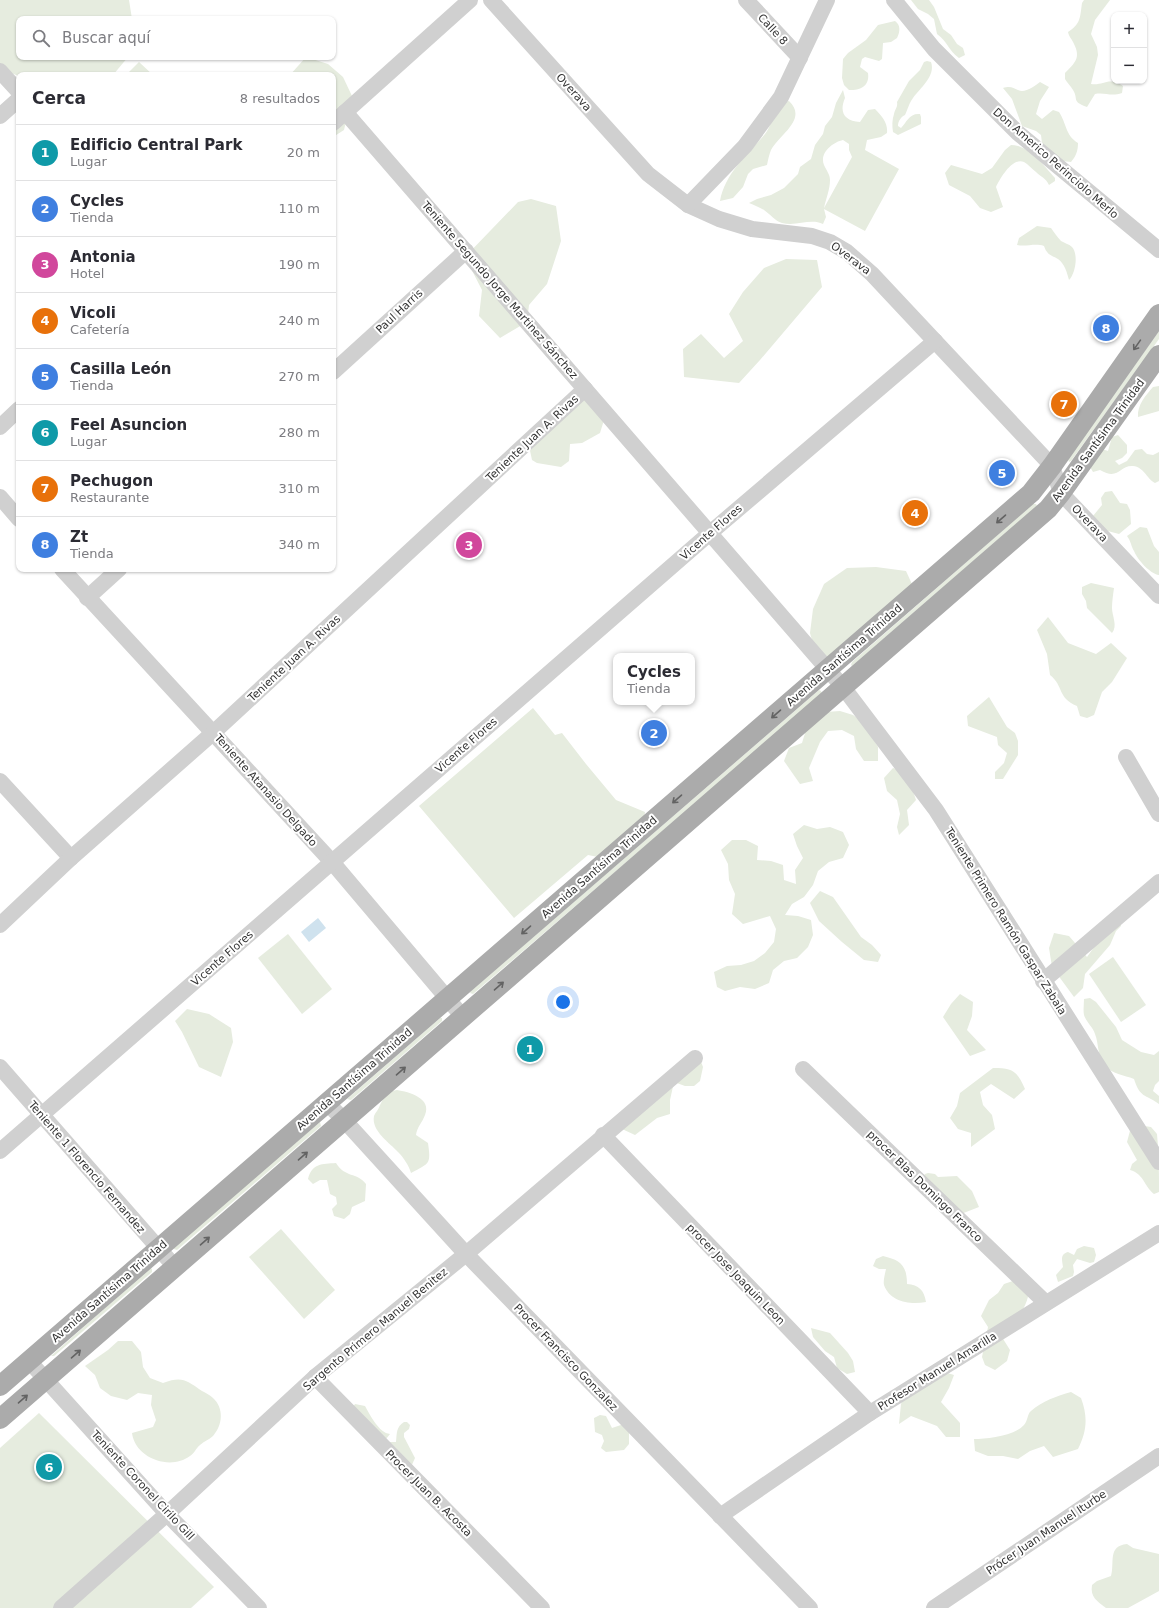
<!DOCTYPE html>
<html lang="es">
<head>
<meta charset="utf-8">
<style>
	body { margin:0; font-family:"DejaVu Sans",sans-serif; background:#f2f2f3; color:#2b2b33 }
	.controls { position:absolute; right:12px; top:12px; display:grid; overflow:hidden; border-radius:8px; box-shadow:0 1px 3px #0004 }
	.controls button { width:36px; height:36px; display:grid; place-items:center; padding:0; border:0; border-bottom:1px solid #e1e1e2; background:#fff; color:#2b2b33; font:20px sans-serif }
	.you { position:absolute; left:563px; top:1002px; width:14px; height:14px; margin:-10px; border:3px solid #fff; border-radius:50%; background:#1a73e8; box-shadow:0 0 0 6px #1a73e833 }
	.badge { display:grid; place-items:center; width:26px; height:26px; border-radius:50%; background:#e63946; color:#fff; font-size:13px; font-weight:700 }
	.pin { position:absolute; translate:-50% -50%; border:2px solid #fff; box-shadow:0 1px 4px #0006 }
	.popup { position:absolute; left:613px; top:653px; width:82px; height:52px; box-sizing:border-box; display:grid; place-content:center; border-radius:8px; background:#fff; filter:drop-shadow(0 1px 3px #0005); font-size:13px; white-space:nowrap; color:#7c7c81 }
	.popup b { font-size:15px; color:#2b2b33 }
	.popup::after { content:''; position:absolute; left:50%; top:100%; margin-left:-8px; border:8px solid transparent; border-top-color:#fff }
	.list { margin:0; padding:0; list-style:none }
	h2 { display:flex; justify-content:space-between; align-items:center; height:52px; margin:0; padding:0 16px; font-size:17px }
	h2 small { font-size:13px; font-weight:400; color:#7c7c81 }
	.list li { display:grid; grid-template-columns:26px 1fr auto; gap:12px; align-items:center; box-sizing:border-box; height:56px; padding:0 16px; border-top:1px solid #e1e1e2 }
	.list b { display:block; font-size:15px; white-space:nowrap }
	.list p { margin:0; font-size:13px; white-space:nowrap; color:#7c7c81 }
	.list em { font-size:13px; font-style:normal; color:#7c7c81 }
	.icon { flex:none; width:22px; height:22px; fill:none; stroke:currentColor; stroke-width:2; stroke-linecap:round; stroke-linejoin:round }
	.map { position:relative; flex:none; width:1159px; height:1608px; overflow:hidden }
	.search { position:absolute; background:#fff; box-shadow:0 1px 3px #0004; left:16px; top:16px; width:320px; height:44px; display:flex; align-items:center; gap:10px; box-sizing:border-box; padding:0 14px; border-radius:8px; color:#7c7c81; font-size:15px }
	.panel { position:absolute; background:#fff; box-shadow:0 1px 3px #0004; left:16px; top:72px; width:320px; height:500px; border-radius:8px }
	.map>svg:first-child { display:block }
	.green { fill:#e6ecdf; fill-rule:evenodd }
	.water { fill:#cfe2ee }
	.lines { fill:none; stroke-linecap:round; stroke-linejoin:round }
	.minor { stroke:#d0d0d0; stroke-width:16 }
	.major { stroke:#ababab; stroke-width:20 }
	.oneway { stroke:#636363 }
	.labels { text-anchor:middle; stroke-width:4; stroke-linejoin:round; paint-order:stroke }
	.street-label { font-size:11px; fill:#333; stroke:#fff }
</style>
</head>
<body>
<div class="map">
<svg width="1159" height="1608" viewBox="0 0 1159 1608">
	<rect width="100%" height="100%" fill="#fff"/>
	<g class="green">
		<path d="M0,0h129l3,19h-113v38h109l-15,18 -94,1 -19,-7z"/>
		<path d="M911,0h18l5,7 9,22 8,6 6,9 6,4 2,7 -6,3c-11,-8 -11,-16 -22,-24l-3,-15 -6,-5 -10,-5z"/>
		<path d="M1084,0h26l-15,20 -4,14 6,13 1,8 -7,29c13,2 17,-8 32,2l-1,7c-11,4 -17,-1 -27,1l-8,13c-16,-6 -8,-7 -14,-17 -2,-4 -6,-7 -8,-11v-6c10,-10 16,-15 9,-29 -2,-5 -5,-7 -6,-12 13,-8 12,-15 14,-29z"/>
		<path d="M895,21c6,4 5,11 2,17l-6,4 -8,1 -1,16 -3,2 -14,-4 -3,2 -2,8 8,6c2,13 -8,18 -19,17l-5,-5 -2,-7 1,-19 5,-6 18,-13 12,-15z"/>
		<path d="M306,57l22,7 15,13 9,19 -8,34 -11,7v-62h-43z"/>
		<path d="M927,61l4,1c5,14 -11,26 -18,36 -4,5 -5,11 -8,17 -4,2 -7,6 -7,11l3,2c6,-6 8,-15 19,-14l1,3v7l-23,11 -5,-3c-1,-6 -1,-12 1,-18 1,-5 4,-7 3,-12l12,-21 11,-11 4,-8z"/>
		<path d="M139,62l14,13h-27z"/>
		<path d="M1040,82l9,5 -9,14 -4,13 6,5 11,-9 6,2c8,12 6,23 19,31 0,8 -2,13 -7,19l-9,-1 -20,-18 -1,-8 -5,-4 -14,-5 -10,-27 -9,-11c10,-3 11,2 19,3 6,0 14,-6 18,-9z"/>
		<path d="M843,90l2,8c-6,14 -1,23 15,24l8,-12 7,-1c7,7 13,14 12,24l-6,4 -14,3 -2,10 34,19 -34,62 -41,-22 2,8 -3,7c-13,-6 -27,3 -41,-1 -7,-2 -12,-9 -18,-13 -5,-3 -10,-5 -15,-7l8,-4 14,-4 13,-7 14,-14 2,-7 11,-8 4,-14 8,-11 2,-8 7,-9 4,-14zM843,140l6,4v6l3,7 -28,51c2,-9 6,-19 6,-28 0,-6 -4,-10 -6,-15 -5,-12 9,-23 19,-25z"/>
		<path d="M789,101c19,18 -9,33 -18,49 -2,5 -3,10 -4,15l-14,4 -5,5 -5,13 -10,11 -13,3c5,-28 28,-47 45,-67 10,-12 5,-29 24,-33z"/>
		<path d="M1011,145c18,0 33,21 44,33v3l-6,4c-3,-7 -8,-8 -13,-13 -4,-3 -8,-8 -12,-10 -12,-5 -24,17 -28,25l7,20 -12,5 -11,-4 -10,-12 -21,-11 -4,-12 6,-8 31,9 10,-6 13,-18z"/>
		<path d="M531,199l25,7 5,35 -14,43 -18,21 -2,17 -27,16 -21,-22 3,-26 -17,-33 53,-55z"/>
		<path d="M1037,226l14,2c3,4 6,9 10,13 3,2 8,3 11,6 7,8 3,27 -3,33 -2,-7 -4,-16 -11,-21 -7,-4 -11,-4 -14,-13 -9,-3 -18,1 -27,-1l2,-7z"/>
		<path d="M786,259l31,1 5,27 -62,73 -21,23 -55,-6 -1,-28 18,-15 23,24 19,-17 -14,-27 14,-22 21,-24z"/>
		<path d="M1159,331v8l-88,122 -2,1 -1,-3z"/>
		<path d="M1159,386v25l-21,6c-1,-12 8,-22 15,-30z"/>
		<path d="M583,394l21,26 -4,13 -18,10 -12,1 -1,17 -8,6 -24,-4 -5,-3 -4,-19z"/>
		<path d="M1118,435l9,10v8l-5,5 -7,3 4,4 8,-4 8,-11 7,-1 5,5 6,1 6,-3v29l-4,2c-9,-5 -11,-16 -22,-17 -14,-1 -14,15 -33,4l-7,2 -3,-5 12,-18 6,2 4,-14z"/>
		<path d="M1112,491l8,12 7,1 3,6 1,14 -12,10 -15,-4 -11,-14 9,-11 -1,-7 4,-6z"/>
		<path d="M1033,504h3l1,2 -185,160 -1,-1 1,-3z"/>
		<path d="M1140,527l7,1 7,18 5,6v23c-9,-1 -22,-16 -25,-24 -3,-5 -3,-10 -7,-15z"/>
		<path d="M876,567l30,4 10,22 -78,69 -23,-11 -5,-18 3,-24 11,-25 23,-16z"/>
		<path d="M1091,583l23,5c-1,7 -2,14 -2,20 0,8 6,18 0,25l-25,-25 -1,-7 -4,-7v-7z"/>
		<path d="M1048,617l20,26 28,11 15,-11 16,15 -15,24 -10,10 -8,23 -7,3 -7,-2 -3,-10c-20,-8 -13,-20 -27,-31l-3,-21 -10,-24z"/>
		<path d="M819,690l2,1 1,3 -349,300 -3,-1 1,-2z"/>
		<path d="M989,697l18,30 8,6 3,8v14l-15,24h-8v-7l9,-9 3,-10 -9,-8 -1,-8 -29,-11 -1,-10z"/>
		<path d="M533,708l22,27 7,-2 24,31 30,36 29,12 -3,23 -39,23 -15,-3 -74,63 -95,-112z"/>
		<path d="M840,711l13,4 11,8 14,24v14h-14l-8,-12 -2,-13 -12,-6 -14,1 -8,11 -11,26 4,13 -13,3 -16,-23 5,-13 13,-5 4,-13 20,-18z"/>
		<path d="M893,768l14,5 9,27 -9,10 2,15 -10,10 -2,-8 3,-13 -3,-14 -10,-9 -3,-13z"/>
		<path d="M804,825l13,4 13,-2 13,5 6,13 -6,13 -14,4 -11,9 -5,14 -9,12 -12,7 -7,11 13,1 13,4 2,15 -5,12 -11,11 -13,3 -11,9 -4,13 -14,6 -15,-2 -15,4 -8,-4 -3,-15 13,-6 14,-1 13,-4 11,-8 9,-11 2,-13 -6,-13 -27,8 -11,-10 3,-20 -6,-14 -1,-16 -7,-14 11,-10h14l12,6 -1,14 14,1 12,4 1,15 12,4 -1,-14 8,-12 -6,-12 -4,-12z"/>
		<path d="M820,891l13,6 28,40 11,8 9,10 -3,7 -14,-2 -22,-18 -23,-21 -9,-18z"/>
		<path d="M1121,918v8l-5,5 -6,14 -25,29 -2,14 -9,9 -22,-30 -3,-19 5,-15 15,3 18,21 15,-21z"/>
		<path d="M288,934l44,55 -30,25 -44,-56z"/>
		<path d="M1113,957l33,48 -25,17 -32,-48z"/>
		<path d="M960,994l13,8 -1,14 -5,14 19,20 -16,6 -27,-39 8,-13z"/>
		<path d="M1090,998l6,4 20,25 6,13 19,12 13,3 5,-4v30l-4,4 -2,6 6,5v25v-17c-14,-10 -19,-6 -25,-25 -10,-4 -22,-5 -29,-13 -8,-10 -6,-22 -10,-32 -2,-7 -9,-12 -11,-19 -1,-5 0,-11 0,-16z"/>
		<path d="M187,1009l22,5 22,14 2,14 -12,35 -22,-10 -17,-35 -7,-11z"/>
		<path d="M440,1018h2v3l-91,79 -4,-1z"/>
		<path d="M698,1054l5,13 -3,14 -6,5h-9l-11,-4 -4,18v14l-13,4 -22,17 -13,-6z"/>
		<path d="M993,1068c20,0 24,3 32,21l-11,10 -23,-15 -11,8 3,13 9,10 3,14 -24,18v-14l-13,-4 -8,-11 7,-12 3,-13z"/>
		<path d="M397,1090c12,2 35,8 28,25 -3,8 -8,12 -9,20l12,8c3,21 2,20 -17,30 -2,-7 -7,-15 -13,-21 -8,-9 -27,-21 -24,-36 1,-3 5,-7 6,-11 6,-10 3,-13 17,-15z"/>
		<path d="M320,1122l1,4 -144,124 -3,-1v-3z"/>
		<path d="M1138,1125l13,2 6,7c2,19 2,38 2,58l-5,2c-10,-8 -10,-20 -24,-24l2,-6 5,-4 -10,-18 4,-15z"/>
		<path d="M336,1163c9,15 21,9 30,21l-1,17 -13,6 -2,7 -6,5 -10,-3 -2,-7 5,-5 -1,-7 -6,-3 -3,-14h-7l-7,4 -5,-5c4,-16 14,-15 28,-16z"/>
		<path d="M928,1173l7,1 3,3 19,-1 15,15 7,16 -18,7 -38,-37 2,-3z"/>
		<path d="M281,1229l54,61 -31,29 -55,-62z"/>
		<path d="M1084,1246l10,2 2,7 -2,7 -4,1 -13,-4 -4,6 1,7 -1,4 -15,6 -2,-7 7,-8c-1,-7 -3,-13 5,-15l6,3 3,-6z"/>
		<path d="M883,1256c17,4 24,9 24,28 12,1 17,6 19,18 -16,3 -36,0 -42,-17 -1,-4 1,-11 2,-16h-7l-6,-3 3,-7z"/>
		<path d="M150,1268l2,1v3l-98,84h-3z"/>
		<path d="M1022,1278l8,8c-3,24 -12,32 -30,48l10,16 -3,11 -12,9 -10,-5 -3,-8 6,-30 -7,-11 8,-16 9,-7 6,-9z"/>
		<path d="M811,1328l19,5 18,20 5,8 2,11 -8,2 -10,-6 -3,-11 -9,-6 -12,-14z"/>
		<path d="M118,1341h14l9,11 2,15 7,11 13,5c19,-7 23,-3 39,8 4,2 8,4 11,7 11,10 10,27 0,38 -4,4 -9,5 -13,9 -4,3 -6,9 -10,11 -20,15 -55,2 -58,-23l21,-6 3,-7 -5,-15 1,-10 -14,-2 -11,7 -16,-4 -11,-8 -5,-13 -10,-9 23,-16z"/>
		<path d="M941,1371l13,4 -5,13 -8,14 19,21v14h-14l-9,-11 -26,-10 -12,8 2,-20 5,-12z"/>
		<path d="M1071,1392l10,6c7,19 6,33 -3,51l-25,8 -9,-11 -14,5 -12,8 -15,-3h-15l-13,-5 -1,-12c13,0 40,-3 50,-14 4,-4 3,-11 7,-14 11,-10 26,-15 40,-19z"/>
		<path d="M355,1404l10,2c5,9 14,27 25,28l-4,5 3,3h7c1,-9 0,-15 8,-20h3l3,3 -1,4 -5,4v4l11,21 -4,9 -58,-60z"/>
		<path d="M39,1413l175,174 -23,21h-191v-160z"/>
		<path d="M600,1415l6,1 6,12 12,-4 5,5v15l-5,6 -18,2 -5,-4 3,-7 -2,-6 -7,-3 -1,-14z"/>
		<path d="M1127,1544l6,4 26,6v37l-31,17h-22c-9,-7 -16,-11 -14,-23l5,-4 14,-5c4,-13 -4,-30 16,-32z"/>
	</g>
	<path class="water" d="M318,918l8,10 -17,14 -8,-10z"/>
	<g class="lines">
		<g class="minor">
			<path d="M491,0l157,174 40,31 31,14 33,10 60,7 18,6 17,10 25,22 180,192 9,27 98,103"/>
			<path d="M746,0l54,58"/>
			<path d="M894,0l40,49 84,84 141,117"/>
			<path d="M0,71l19,21"/>
			<path d="M345,112l498,575 93,123 223,352"/>
			<path d="M0,116l19,-17"/>
			<path d="M333,123l137,-123"/>
			<path d="M688,205l57,-59 36,-49 46,-97"/>
			<path d="M333,372l133,-121"/>
			<path d="M0,427l19,-18"/>
			<path d="M0,497l19,22"/>
			<path d="M62,569l270,293 131,155"/>
			<path d="M87,598l32,-29"/>
			<path d="M1126,757l33,57"/>
			<path d="M0,781l71,77"/>
			<path d="M0,925l71,-67 143,-126 371,-343"/>
			<path d="M1043,981l116,-99"/>
			<path d="M0,1067l175,200"/>
			<path d="M803,1069l243,234"/>
			<path d="M327,1103l17,17 122,134 344,354"/>
			<path d="M603,1135l267,278"/>
			<path d="M0,1151l710,-618 225,-192"/>
			<path d="M29,1361l138,153 92,94"/>
			<path d="M315,1377l227,231"/>
			<path d="M720,1516l150,-103 289,-180"/>
			<path d="M61,1608l106,-94 148,-137 151,-123 229,-196"/>
			<path d="M934,1608l225,-152"/>
		</g>
		<g class="major">
			<path d="M0,1386l1031,-893 21,-27 107,-152"/>
			<path d="M0,1419l1048,-910 13,-16 98,-138"/>
		</g>
	</g>
	<defs><path id="oneway-shaft" d="M-6 0H5M1.5-3L5.5 0L1.5 3" fill="none" stroke-width="1.6" stroke-linecap="round" stroke-linejoin="round"/></defs>
	<g class="oneway">
		<use href="#oneway-shaft" transform="translate(1137 345) rotate(125)"/>
		<use href="#oneway-shaft" transform="translate(1001 519) rotate(139)"/>
		<use href="#oneway-shaft" transform="translate(776 714) rotate(139)"/>
		<use href="#oneway-shaft" transform="translate(677 799) rotate(139)"/>
		<use href="#oneway-shaft" transform="translate(526 930) rotate(139)"/>
		<use href="#oneway-shaft" transform="translate(499 986) rotate(-41)"/>
		<use href="#oneway-shaft" transform="translate(401 1071) rotate(-41)"/>
		<use href="#oneway-shaft" transform="translate(303 1156) rotate(-41)"/>
		<use href="#oneway-shaft" transform="translate(205 1241) rotate(-41)"/>
		<use href="#oneway-shaft" transform="translate(76 1354) rotate(-41)"/>
		<use href="#oneway-shaft" transform="translate(23 1399) rotate(-41)"/>
	</g>
	<g class="labels">
		<g class="street-label">
			<text transform="translate(773 29) rotate(47)" y="4">Calle 8</text>
			<text transform="translate(574 92) rotate(48)" y="4">Overava</text>
			<text transform="translate(1056 163) rotate(41)" y="4">Don Americo Perinciolo Merlo</text>
			<text transform="translate(851 258) rotate(37)" y="4">Overava</text>
			<text transform="translate(500 290) rotate(49)" y="4">Teniente Segundo Jorge Martinez Sánchez</text>
			<text transform="translate(399 311) rotate(-43)" y="4">Paul Harris</text>
			<text transform="translate(532 438) rotate(-43)" y="4">Teniente Juan A. Rivas</text>
			<text transform="translate(1098 440) rotate(-54)" y="4">Avenida Santísima Trinidad</text>
			<text transform="translate(1090 523) rotate(46)" y="4">Overava</text>
			<text transform="translate(711 532) rotate(-41)" y="4">Vicente Flores</text>
			<text transform="translate(844 655) rotate(-41)" y="4">Avenida Santísima Trinidad</text>
			<text transform="translate(294 658) rotate(-43)" y="4">Teniente Juan A. Rivas</text>
			<text transform="translate(466 745) rotate(-41)" y="4">Vicente Flores</text>
			<text transform="translate(266 790) rotate(48)" y="4">Teniente Atanasio Delgado</text>
			<text transform="translate(599 867) rotate(-41)" y="4">Avenida Santísima Trinidad</text>
			<text transform="translate(1006 921) rotate(58)" y="4">Teniente Primero Ramón Gaspar Zabala</text>
			<text transform="translate(222 958) rotate(-41)" y="4">Vicente Flores</text>
			<text transform="translate(354 1079) rotate(-41)" y="4">Avenida Santísima Trinidad</text>
			<text transform="translate(87 1167) rotate(49)" y="4">Teniente 1 Florencio Fernandez</text>
			<text transform="translate(925 1186) rotate(44)" y="4">procer Blas Domingo Franco</text>
			<text transform="translate(736 1274) rotate(46)" y="4">procer Jose Joaquin Leon</text>
			<text transform="translate(109 1291) rotate(-41)" y="4">Avenida Santísima Trinidad</text>
			<text transform="translate(375 1329) rotate(-40)" y="4">Sargento Primero Manuel Benitez</text>
			<text transform="translate(566 1357) rotate(46)" y="4">Procer Francisco Gonzalez</text>
			<text transform="translate(937 1371) rotate(-32)" y="4">Profesor Manuel Amarilla</text>
			<text transform="translate(143 1485) rotate(47)" y="4">Teniente Coronel Cirilo Gill</text>
			<text transform="translate(429 1493) rotate(45)" y="4">Procer Juan B. Acosta</text>
			<text transform="translate(1046 1532) rotate(-34)" y="4">Prócer Juan Manuel Iturbe</text>
		</g>
	</g>
</svg>
<div class="controls">
<button>+</button>
<button>−</button>
</div>
<div class="you"></div>
<div class="pin badge" style="left:530px;top:1049px;background:#0f9aa8">1</div>
<div class="pin badge" style="left:654px;top:733px;background:#3f7fe0">2</div>
<div class="popup"><b>Cycles</b>Tienda</div>
<div class="pin badge" style="left:469px;top:545px;background:#d1479c">3</div>
<div class="pin badge" style="left:915px;top:513px;background:#e8710a">4</div>
<div class="pin badge" style="left:1002px;top:473px;background:#3f7fe0">5</div>
<div class="pin badge" style="left:49px;top:1467px;background:#0f9aa8">6</div>
<div class="pin badge" style="left:1064px;top:404px;background:#e8710a">7</div>
<div class="pin badge" style="left:1106px;top:328px;background:#3f7fe0">8</div>
<div class="search"><svg class="icon" aria-label="search" viewBox="0 0 24 24"><circle cx="10" cy="10" r="6"/><path d="M15 15l6 6"/></svg>Buscar aquí</div>
<section class="panel">
<h2>Cerca<small>8 resultados</small></h2>
<ul class="list">
<li><span class="badge" style="background:#0f9aa8">1</span><div><b>Edificio Central Park</b><p>Lugar</p></div><em>20 m</em></li>
<li><span class="badge" style="background:#3f7fe0">2</span><div><b>Cycles</b><p>Tienda</p></div><em>110 m</em></li>
<li><span class="badge" style="background:#d1479c">3</span><div><b>Antonia</b><p>Hotel</p></div><em>190 m</em></li>
<li><span class="badge" style="background:#e8710a">4</span><div><b>Vicoli</b><p>Cafetería</p></div><em>240 m</em></li>
<li><span class="badge" style="background:#3f7fe0">5</span><div><b>Casilla León</b><p>Tienda</p></div><em>270 m</em></li>
<li><span class="badge" style="background:#0f9aa8">6</span><div><b>Feel Asuncion</b><p>Lugar</p></div><em>280 m</em></li>
<li><span class="badge" style="background:#e8710a">7</span><div><b>Pechugon</b><p>Restaurante</p></div><em>310 m</em></li>
<li><span class="badge" style="background:#3f7fe0">8</span><div><b>Zt</b><p>Tienda</p></div><em>340 m</em></li>
</ul>
</section>
</div>
</body>
</html>
